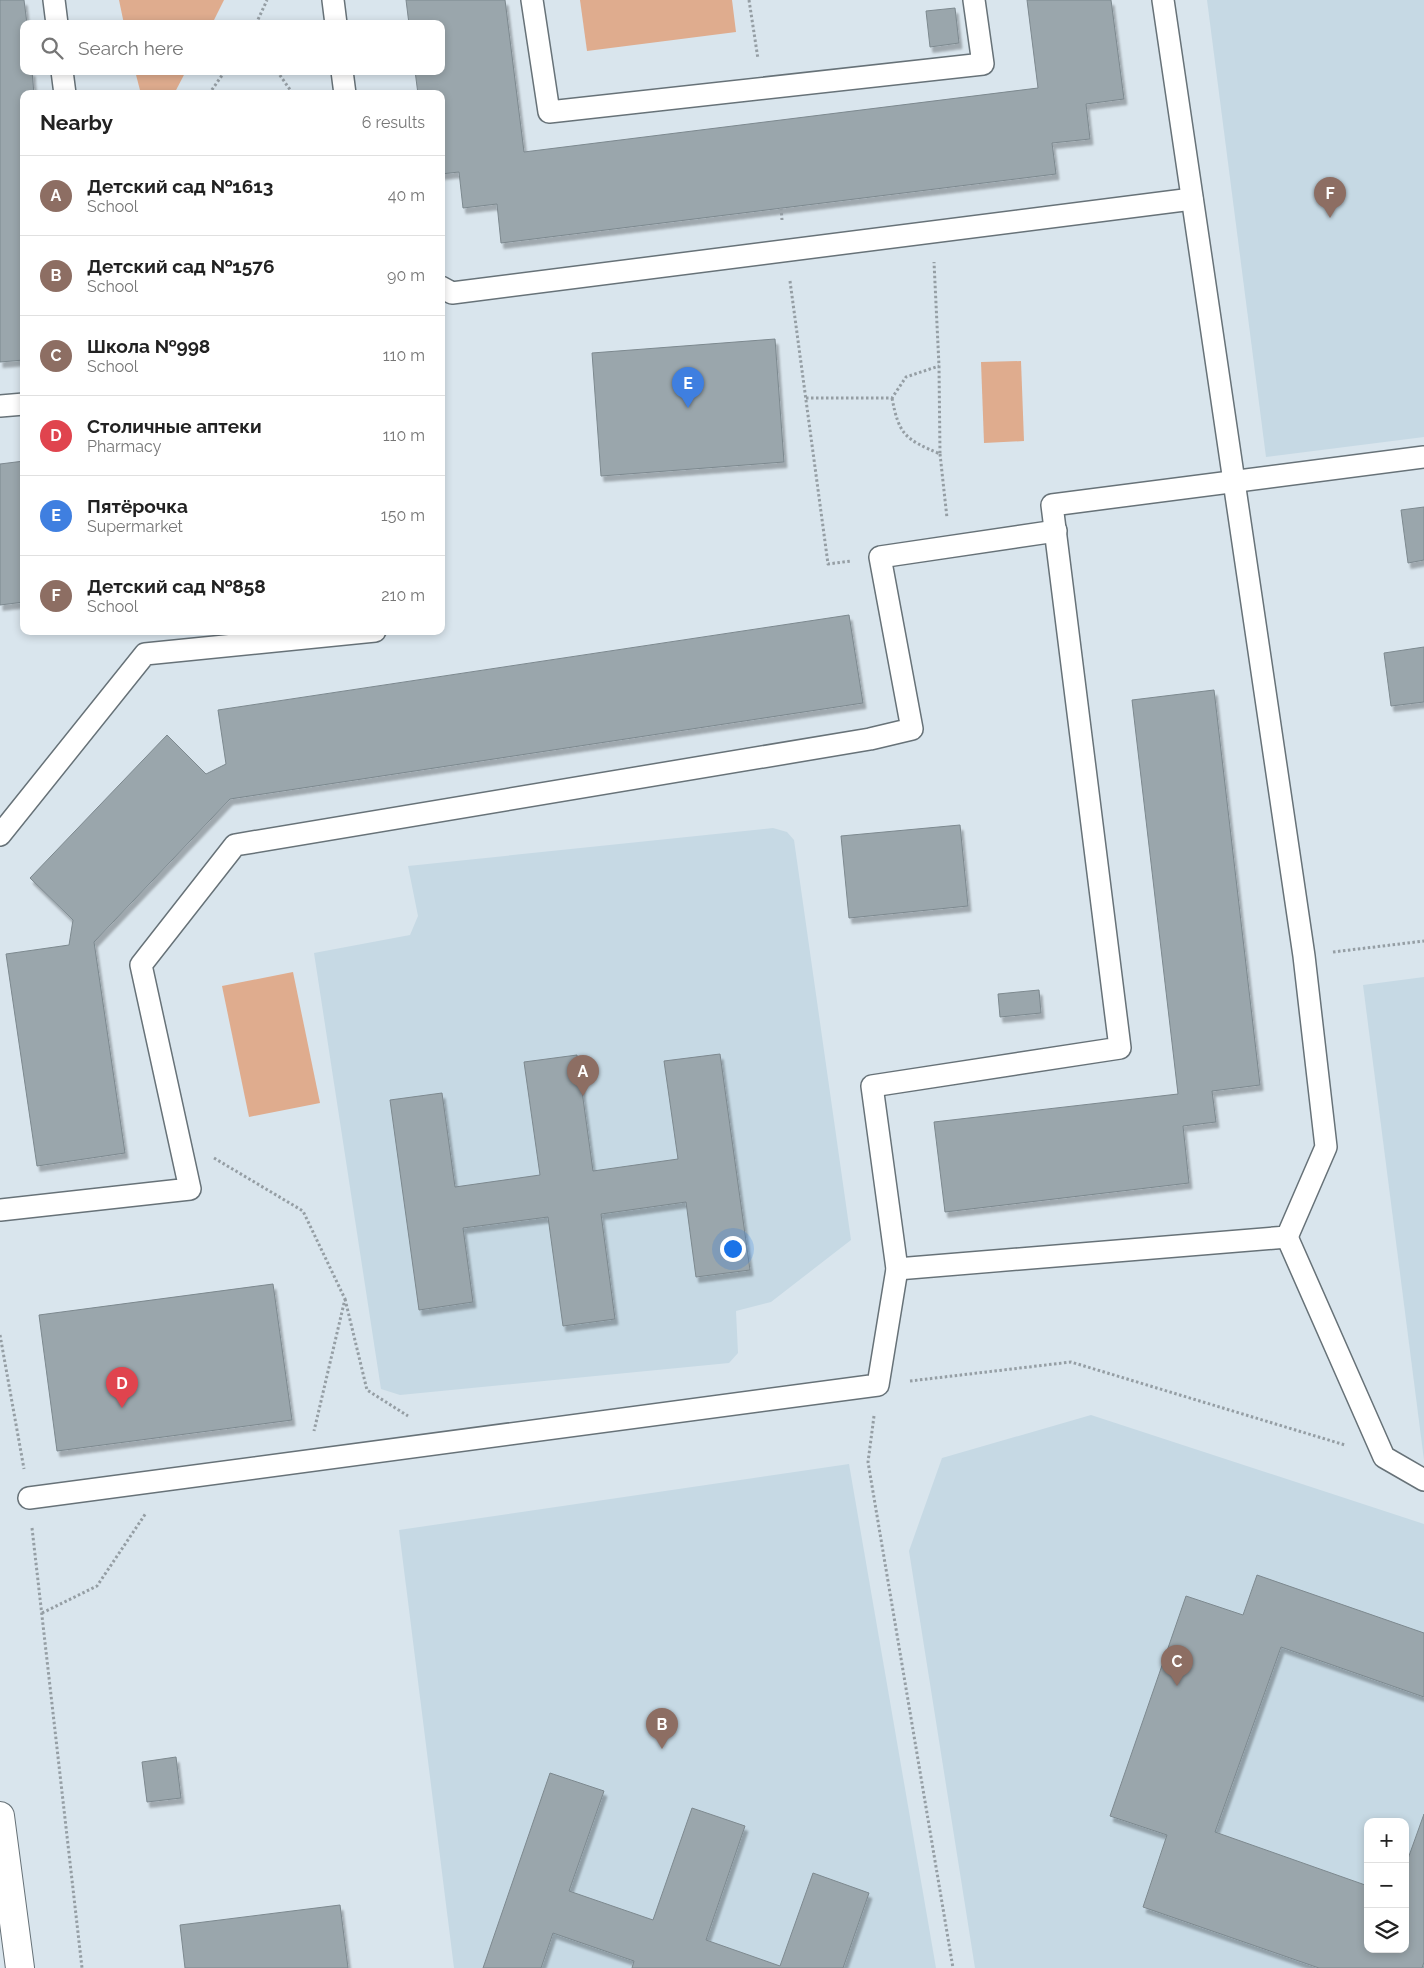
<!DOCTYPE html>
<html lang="en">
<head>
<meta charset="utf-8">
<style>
	body { margin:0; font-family:Raleway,sans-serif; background:#f6f6f6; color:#222 }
	.controls { position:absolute; right:15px; bottom:15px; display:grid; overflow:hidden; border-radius:10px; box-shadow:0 2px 8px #0003 }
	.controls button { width:45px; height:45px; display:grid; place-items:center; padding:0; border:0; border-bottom:1px solid #e0e0e0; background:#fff; color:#222; font:25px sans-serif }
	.you { position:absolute; left:732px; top:1248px; width:18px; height:18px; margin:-12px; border:4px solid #fff; border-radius:50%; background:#1a73e8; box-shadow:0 0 0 8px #1a73e833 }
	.badge { display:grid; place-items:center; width:32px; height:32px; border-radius:50%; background:#9d592a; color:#fff; font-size:16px; font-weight:700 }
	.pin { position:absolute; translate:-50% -41px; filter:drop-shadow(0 1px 2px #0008) }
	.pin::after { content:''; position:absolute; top:26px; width:18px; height:15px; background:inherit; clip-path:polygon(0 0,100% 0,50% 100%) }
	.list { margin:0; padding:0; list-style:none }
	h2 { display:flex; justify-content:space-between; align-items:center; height:65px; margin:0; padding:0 20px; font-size:21px }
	h2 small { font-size:16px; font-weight:400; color:#767676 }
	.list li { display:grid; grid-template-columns:32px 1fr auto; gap:15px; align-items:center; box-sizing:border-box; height:80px; padding:0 20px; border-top:1px solid #e0e0e0 }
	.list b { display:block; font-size:19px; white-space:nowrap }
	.list p { margin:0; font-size:16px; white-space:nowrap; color:#767676 }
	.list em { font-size:16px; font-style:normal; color:#767676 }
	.icon { flex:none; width:28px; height:28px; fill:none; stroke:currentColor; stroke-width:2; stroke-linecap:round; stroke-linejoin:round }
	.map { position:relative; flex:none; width:1424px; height:1968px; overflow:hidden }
	.search { position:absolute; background:#fff; box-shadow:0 2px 8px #0003; left:20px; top:20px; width:425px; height:55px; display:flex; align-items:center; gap:12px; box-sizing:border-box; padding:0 18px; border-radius:10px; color:#767676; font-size:19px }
	.panel { position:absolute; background:#fff; box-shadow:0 2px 8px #0003; left:20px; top:90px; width:425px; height:545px; border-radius:10px }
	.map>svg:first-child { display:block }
	.built { fill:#c6d9e4; fill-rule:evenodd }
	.green { fill:#dfac8e }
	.building { fill:#9aa6ac; stroke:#7d898f; filter:url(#shadow) }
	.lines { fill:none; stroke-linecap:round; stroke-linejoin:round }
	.service-casing { stroke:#677278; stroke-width:24 }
	.tertiary-casing { stroke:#677278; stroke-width:30 }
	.path { stroke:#959ea4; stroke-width:3; stroke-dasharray:2.5 2.5; stroke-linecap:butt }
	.service { stroke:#fff; stroke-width:21 }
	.tertiary { stroke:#fff; stroke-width:28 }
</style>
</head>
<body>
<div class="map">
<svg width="1424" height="1968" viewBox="0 0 1424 1968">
	<defs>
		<filter id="shadow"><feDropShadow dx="3" dy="5.5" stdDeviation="1" flood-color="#0004"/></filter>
	</defs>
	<rect width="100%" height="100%" fill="#d9e5ed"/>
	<g class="built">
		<path d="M1207,0h217v437l-158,20z"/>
		<path d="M773,828l14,4 7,8 57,400 -80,62 -35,9 2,42 -9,10 -329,32 -19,-6 -67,-436 96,-18 8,-19 -10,-50z"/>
		<path d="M1424,977v483l-61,-475z"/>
		<path d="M1091,1415l333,109v444h-449l-66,-417 33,-93zM1368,1822h37v127h-37z"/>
		<path d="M849,1464l87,504h-482l-55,-438z"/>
	</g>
	<g class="green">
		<path d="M119,0h105l-12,24h-88z"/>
		<path d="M580,0h152l4,32 -149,19z"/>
		<path d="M135,71h51l-12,23h-33z"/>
		<path d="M1021,361l3,80 -40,2 -3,-81z"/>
		<path d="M293,972l27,131 -71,14 -27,-131z"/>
	</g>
	<g class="building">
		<path d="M0,0h24l3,24h-3v47h8l2,23h-10v266l-24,2z"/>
		<path d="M406,0h99l19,152 514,-64 -11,-88h84l13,99 -38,5 4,35 -38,4 4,31 -555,69 -4,-39 -34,4 -4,-36 -18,2v-80h-23l-3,-23h26v-47h-32z"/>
		<path d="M955,8l4,35 -29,4 -4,-36z"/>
		<path d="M775,339l9,123 -183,14 -9,-123z"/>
		<path d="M24,461v141l-24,3v-141z"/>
		<path d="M1424,507v53l-16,3 -7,-53z"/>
		<path d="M849,615l14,88 -633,96 -136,143 31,211 -88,13 -31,-212 63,-9 4,-25 -43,-42 137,-143 39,39 20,-10 -8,-54z"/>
		<path d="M1424,647v55l-33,4 -7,-53z"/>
		<path d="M1214,690l46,395 -48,6 4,31 -33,4 6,57 -244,29 -11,-90 244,-28 -46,-394z"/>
		<path d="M960,825l8,81 -119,12 -8,-82z"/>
		<path d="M1039,990l2,23 -41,4 -2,-23z"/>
		<path d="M720,1054l30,216 -54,7 -10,-75 -85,12 14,105 -52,7 -15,-109 -85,11 10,74 -54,8 -29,-210 52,-7 13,94 85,-12 -16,-113 53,-7 16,116 85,-12 -14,-98z"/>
		<path d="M273,1284l19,136 -235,31 -18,-136z"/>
		<path d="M1257,1575l167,58v64l-143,-50 -66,185 153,54v63h37v-82l19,-53v148l-2,6h-103l-176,-61 24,-72 -57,-19 76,-220 57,19z"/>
		<path d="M176,1757l5,41 -34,4 -5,-40z"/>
		<path d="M550,1773l54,18 -35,100 84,29 39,-112 53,18 -39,114 74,26 33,-93 56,20 -26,75h-211l2,-7 -81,-28 -12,35h-58z"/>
		<path d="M340,1905l8,63h-163l-5,-43z"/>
	</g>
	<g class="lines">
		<defs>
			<g id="service">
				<path d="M54,0l3,24"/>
				<path d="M333,0l3,24"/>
				<path d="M532,0l17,112 434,-48 -9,-64"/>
				<path d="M62,71l3,23"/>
				<path d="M342,71l3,23"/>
				<path d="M441,287l11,6 740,-94"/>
				<path d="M0,406l24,-2"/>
				<path d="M0,835l145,-181 230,-23"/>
				<path d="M0,1210l190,-21 -49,-224 94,-120 635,-106 42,-10 -32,-172 176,-26"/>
				<path d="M1287,1237l97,220 40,23"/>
				<path d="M897,1269l390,-32 39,-90 -22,-191 -141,-956"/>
				<path d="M29,1498l849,-113 19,-116 -25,-183 248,-38 -68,-543 372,-48"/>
			</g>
			<path id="tertiary" d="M0,1816l20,152"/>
		</defs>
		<use href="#service" class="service-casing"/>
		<use href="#tertiary" class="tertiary-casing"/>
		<g class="path">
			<path d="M749,0l9,59"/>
			<path d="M256,24l11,-24"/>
			<path d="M277,71l16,23"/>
			<path d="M209,94l16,-23"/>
			<path d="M781,208l1,12"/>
			<path d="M790,281l38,283 23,-3"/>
			<path d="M806,398h86l14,-21 33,-11"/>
			<path d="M892,398c7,37 13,41 48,56l-1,-88 -5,-104"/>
			<path d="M940,454l7,64"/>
			<path d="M1333,952l91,-11"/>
			<path d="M214,1158l89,53 42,88 -31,132"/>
			<path d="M345,1299l22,91 41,26"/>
			<path d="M0,1335l24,134"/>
			<path d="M910,1381l161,-19 274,83"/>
			<path d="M874,1416l-6,46 85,506"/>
			<path d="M32,1528l50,440"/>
			<path d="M42,1613l55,-27 49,-73"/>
		</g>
		<use href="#service" class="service"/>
		<use href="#tertiary" class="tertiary"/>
	</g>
</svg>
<div class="controls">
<button>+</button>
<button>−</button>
<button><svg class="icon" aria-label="layers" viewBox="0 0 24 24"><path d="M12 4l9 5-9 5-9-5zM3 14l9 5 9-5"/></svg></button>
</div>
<div class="you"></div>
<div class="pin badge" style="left:583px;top:1096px;background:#8d6e63">A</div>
<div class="pin badge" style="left:662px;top:1749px;background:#8d6e63">B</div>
<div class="pin badge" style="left:1177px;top:1686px;background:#8d6e63">C</div>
<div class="pin badge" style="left:122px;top:1408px;background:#e0444e">D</div>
<div class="pin badge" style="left:688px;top:408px;background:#3f7fe0">E</div>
<div class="pin badge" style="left:1330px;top:218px;background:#8d6e63">F</div>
<div class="search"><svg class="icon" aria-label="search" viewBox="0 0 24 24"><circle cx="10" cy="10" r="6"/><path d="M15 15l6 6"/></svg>Search here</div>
<section class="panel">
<h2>Nearby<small>6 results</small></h2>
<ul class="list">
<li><span class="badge" style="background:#8d6e63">A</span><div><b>Детский сад №1613</b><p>School</p></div><em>40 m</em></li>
<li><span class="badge" style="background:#8d6e63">B</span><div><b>Детский сад №1576</b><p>School</p></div><em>90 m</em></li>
<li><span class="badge" style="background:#8d6e63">C</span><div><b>Школа №998</b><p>School</p></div><em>110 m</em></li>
<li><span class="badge" style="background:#e0444e">D</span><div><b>Столичные аптеки</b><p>Pharmacy</p></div><em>110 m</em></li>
<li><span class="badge" style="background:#3f7fe0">E</span><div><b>Пятёрочка</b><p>Supermarket</p></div><em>150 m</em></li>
<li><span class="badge" style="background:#8d6e63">F</span><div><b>Детский сад №858</b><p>School</p></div><em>210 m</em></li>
</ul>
</section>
</div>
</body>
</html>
